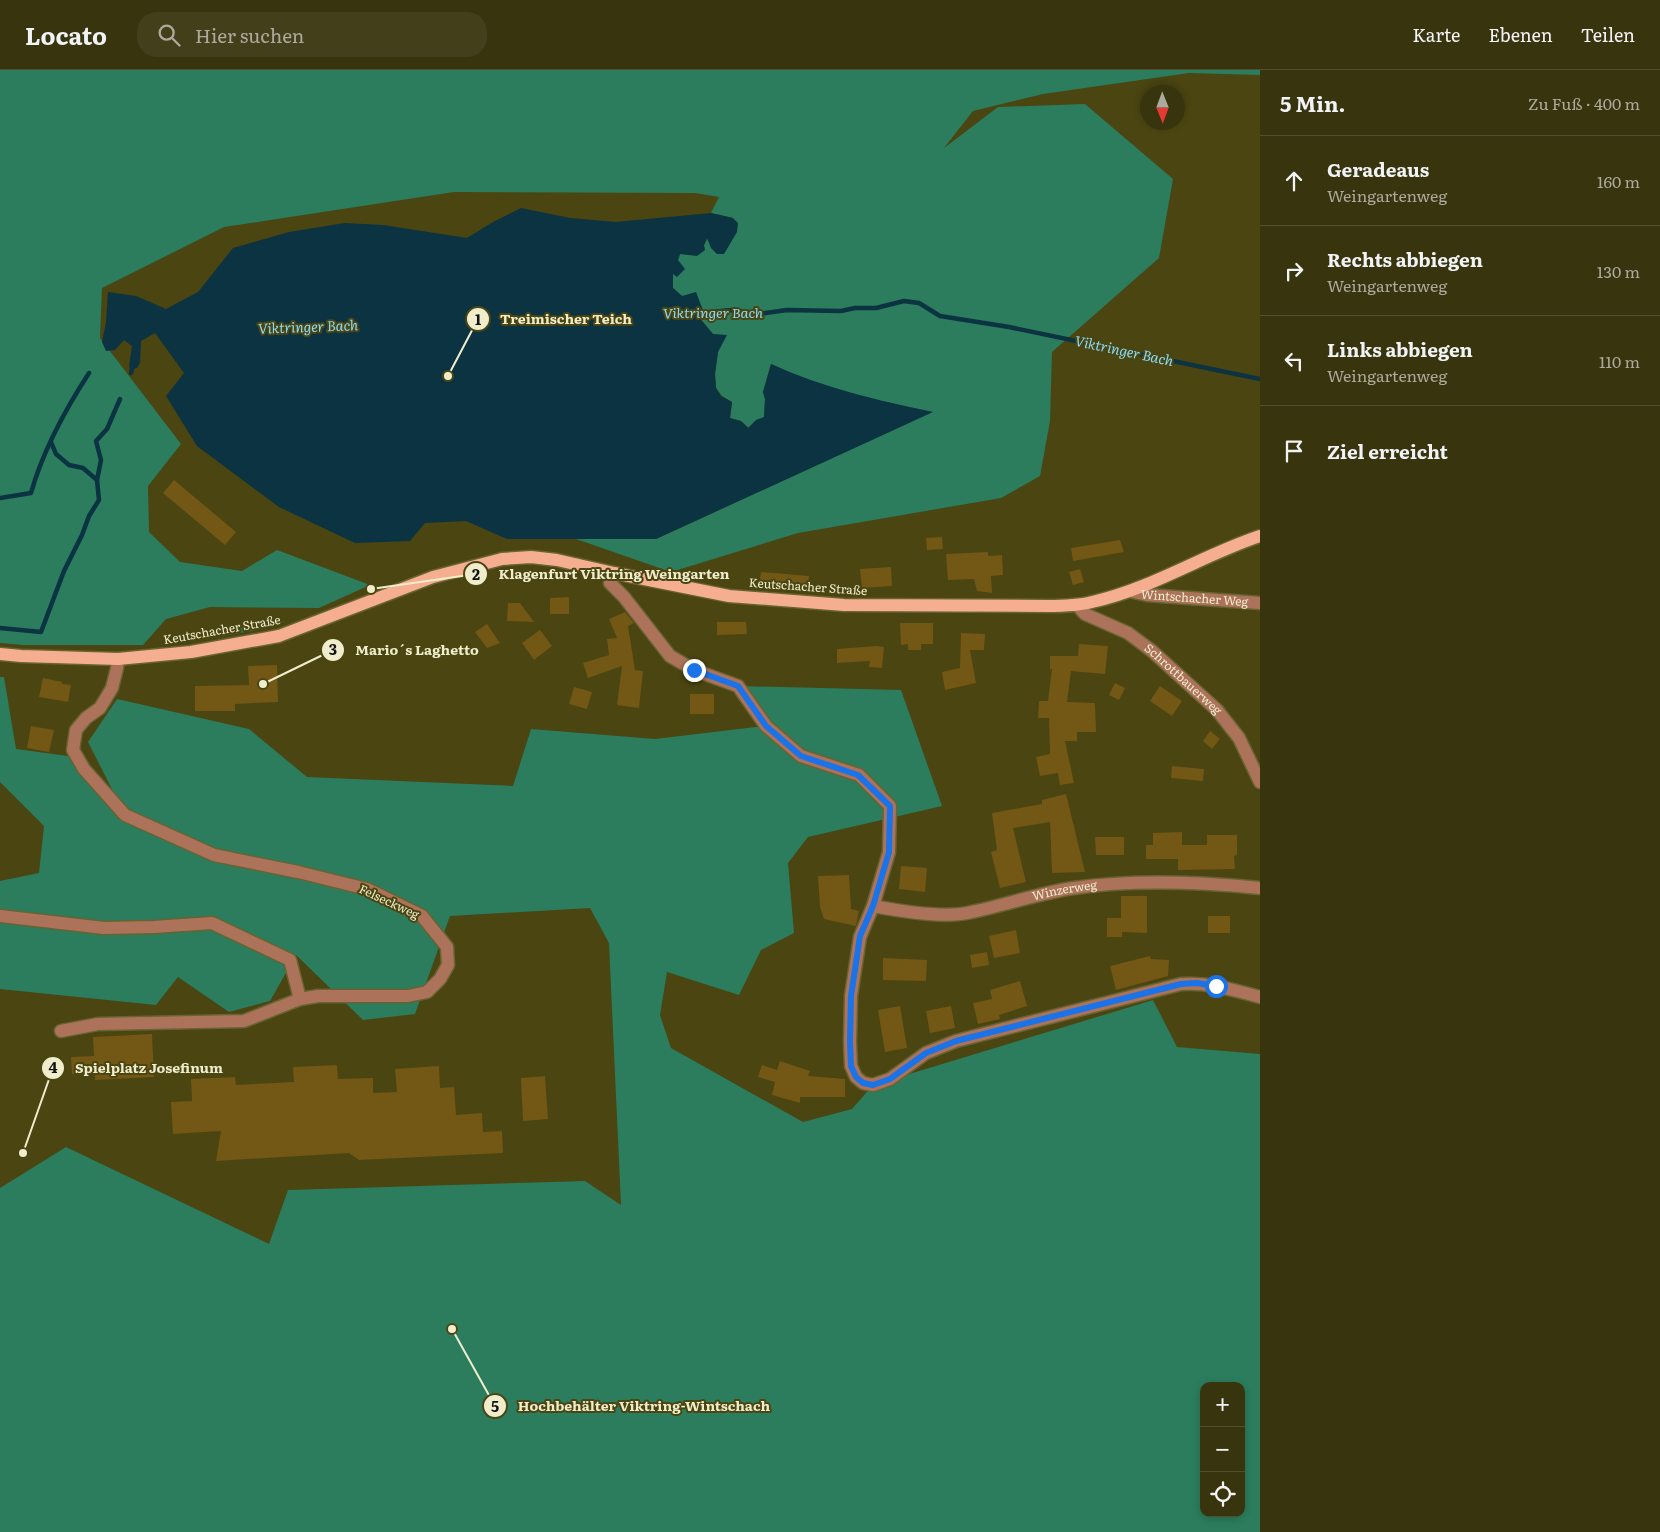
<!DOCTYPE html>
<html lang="de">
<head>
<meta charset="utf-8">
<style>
	body { margin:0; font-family:Literata,serif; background:#433f1b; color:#f1f3f6 }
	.controls { position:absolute; right:15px; bottom:15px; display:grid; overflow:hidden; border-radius:10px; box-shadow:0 2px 8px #0003 }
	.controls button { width:45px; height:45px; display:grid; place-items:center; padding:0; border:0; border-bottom:1px solid #524f2e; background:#38340d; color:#f1f3f6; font:25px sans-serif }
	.compass { position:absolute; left:1140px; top:15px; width:45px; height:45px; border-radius:50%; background:#38340d; box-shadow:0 2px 8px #0003; rotate:179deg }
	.stop { position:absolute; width:15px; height:15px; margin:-11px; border:4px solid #1a73e8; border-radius:50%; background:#fff }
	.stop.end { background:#1a73e8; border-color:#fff; box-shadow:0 1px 5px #0008 }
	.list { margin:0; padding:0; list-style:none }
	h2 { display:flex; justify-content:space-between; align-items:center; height:65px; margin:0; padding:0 20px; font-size:21px }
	h2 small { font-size:16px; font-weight:400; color:#abaa9d }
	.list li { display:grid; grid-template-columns:32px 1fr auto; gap:15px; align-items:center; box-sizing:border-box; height:90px; padding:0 20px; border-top:1px solid #524f2e }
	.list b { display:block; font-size:19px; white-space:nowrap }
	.list p { margin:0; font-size:16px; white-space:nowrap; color:#abaa9d }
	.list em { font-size:16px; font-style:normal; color:#abaa9d }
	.icon { flex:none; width:28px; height:28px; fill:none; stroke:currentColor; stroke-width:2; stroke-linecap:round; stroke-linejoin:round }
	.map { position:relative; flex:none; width:1260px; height:1462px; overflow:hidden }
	header { display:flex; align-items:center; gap:30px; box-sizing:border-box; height:70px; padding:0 25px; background:#38340d; border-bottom:1px solid #524f2e }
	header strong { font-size:24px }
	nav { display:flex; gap:28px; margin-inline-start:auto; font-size:18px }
	.search { width:350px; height:45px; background:#433f1b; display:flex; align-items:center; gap:12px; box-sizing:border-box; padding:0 18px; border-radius:20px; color:#abaa9d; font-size:19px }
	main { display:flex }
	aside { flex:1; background:#38340d }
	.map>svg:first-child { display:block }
	.green { fill:#2b7d5d; fill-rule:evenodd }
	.water { fill:#0b3341 }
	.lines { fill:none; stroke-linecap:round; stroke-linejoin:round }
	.stream { stroke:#0b3341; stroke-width:4.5 }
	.building { fill:#735714 }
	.minor-casing { stroke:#686333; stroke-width:15 }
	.major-casing { stroke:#686333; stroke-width:15 }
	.minor { stroke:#ad735a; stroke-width:12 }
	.major { stroke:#f5ae90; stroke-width:12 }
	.route { stroke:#1a73e8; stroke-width:6 }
	.labels { text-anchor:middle; stroke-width:4; stroke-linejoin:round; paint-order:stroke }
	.street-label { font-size:12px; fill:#f0edcc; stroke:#4a4511 }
	.water-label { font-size:14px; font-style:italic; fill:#88dbfb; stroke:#4a4511 }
	.leader { fill:none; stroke:#f0edcc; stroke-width:2 }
	.callout-dot { fill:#f0edcc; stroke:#4a4511; stroke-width:2 }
	.mark-label { font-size:15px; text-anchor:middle; font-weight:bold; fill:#111 }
	.callout-label { font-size:14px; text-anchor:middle; font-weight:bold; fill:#f0edcc; stroke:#4a4511; stroke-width:4; stroke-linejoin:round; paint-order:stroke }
</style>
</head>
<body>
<header>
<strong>Locato</strong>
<div class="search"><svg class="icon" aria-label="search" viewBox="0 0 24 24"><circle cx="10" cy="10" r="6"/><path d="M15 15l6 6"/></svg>Hier suchen</div>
<nav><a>Karte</a><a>Ebenen</a><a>Teilen</a></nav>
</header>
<main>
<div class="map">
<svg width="1260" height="1462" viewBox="0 0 1260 1462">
	<rect width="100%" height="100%" fill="#4a4511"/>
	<g class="green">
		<path d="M0,0h1260v5l-71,-2 -146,21 -70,17 -29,37 54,-41 87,-3 88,75 -14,79 -107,94 -2,69 -10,55 -39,22 -203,35 -127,39 -95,-33h80l276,-127 -70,-15 -61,-19 -30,-14 -8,28 2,7 -1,19 -15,10 -8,-7 -11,-3 2,-16 -10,-6 -6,-8 -1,-14 3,-22 -5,-18 -31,-38 -9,-8v-14l7,-20 24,-9 4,-7 25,-20 -22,-5 8,-16 -24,-4 -241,-1 -230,35 -122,61 -2,50 81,106 -33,42 1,46 31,30 62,9 35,-21 93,35 -51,23 -109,-1 -44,12 -23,26h-120l-23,-2z"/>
		<path d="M284,551c-20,9 -42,12 -63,15l-1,-3 42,-11z"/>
		<path d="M0,607h4l12,72 52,7 40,46 16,11 -36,-71 29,-43 132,30 58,48 206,9 18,-57 124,10 110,-13 -27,-40 163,4 41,116 -134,31 -20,26 6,70 -33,17 -22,45 -72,-23 -7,43 11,33 132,74 49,-13 21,-24 280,-85 24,47 83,7v478h-1260v-344l66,-41 203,97 19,-54 297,-9 36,24 -12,-262 -19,-35 -140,8 -35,98 -52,6 -67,-65 -26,46 -41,11 -51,-35 -22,28 -156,-16v-108l39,-8 5,-47 -44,-44zM1204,1316h37v127h-37z"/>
	</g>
	<path class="water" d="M521,138l49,10 46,4 95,-9 22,5 5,5 -1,9 -13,22h-7l-6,-6 -4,-10 -3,7 1,5 -8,6 -17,-2 -2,6 7,9 -8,8 -4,-3v14l9,8 14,-4 8,21 -4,6 13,15 14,1 -9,17 -3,22 1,14 5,8 11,6 -2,16 11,3 7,7 8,-8 8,-3 1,-18 -2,-7 8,-28c53,24 105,36 162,48l-277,127h-149l-41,-18 -41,2 -15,18 -55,2 -76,-36 -82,-61 -31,-50 18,-23 -29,-40 -14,8 -1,22 -3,5 -5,1 -3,-2 3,-21 -8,-6 -9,10 -9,1 -4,-9 4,-20 2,-30 28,4 30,13 32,-17 35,-44 56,-16 56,-9 38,2 84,13 26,-16z"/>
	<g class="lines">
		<g class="stream">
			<path d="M699,243l33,-3 27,4 28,-4 54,1 14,-3h21l28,-7 15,2 21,13 69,11 251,52"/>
			<path d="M131,303l2,-9"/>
			<path d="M51,372l5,12 13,11 14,3 14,12"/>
			<path d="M0,428l31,-5c12,-43 34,-83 58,-120"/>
			<path d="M0,558l41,4 23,-61 18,-36 7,-19 10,-16 -2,-20 4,-20 -5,-19 11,-12 13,-30"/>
		</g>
	</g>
	<g class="building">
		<path d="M174,410l62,52 -11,13 -62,-52z"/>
		<path d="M942,467l1,12 -16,1 -1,-12z"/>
		<path d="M1120,470l4,12 -51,9 -2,-13z"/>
		<path d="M988,482v4l14,-1 1,20 -12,1 1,17 -15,-2 -3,-12 -26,1 -2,-26z"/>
		<path d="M891,497l1,19 -30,2 -2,-19z"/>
		<path d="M1080,499l4,13 -11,3 -4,-13z"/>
		<path d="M761,502l48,4 -1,15 -49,-4z"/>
		<path d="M569,527v17h-19v-16z"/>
		<path d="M508,533h12l14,19 -27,-1z"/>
		<path d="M625,542l9,11 -6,3 7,44 8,1 -4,37 -22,-3 5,-39 -34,12 -5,-15 26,-8 -2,-16 10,-1 -8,-19z"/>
		<path d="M717,552h29l1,12 -30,1z"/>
		<path d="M900,553h33v21h-12v6h-13v-6l-7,1z"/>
		<path d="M487,554l13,19 -13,5 -12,-16z"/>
		<path d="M540,560l12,16 -18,14 -12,-17z"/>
		<path d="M961,563l24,1 -1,16h-14l6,33 -31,7 -3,-18 18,-4z"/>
		<path d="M1079,574l29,2 -3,28 -34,-3 -4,31 28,1 1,29h-19v9h-12l9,42 -14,2 -2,-12 -18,3 -4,-19 14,-3 -1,-36h-11l1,-17h9l4,-32h-2v-13h28z"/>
		<path d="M877,576l7,1 -2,21 -13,-1 1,-6 -33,2v-14z"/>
		<path d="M277,595l1,37 -43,2v7h-40v-25l54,-1 -1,-19z"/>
		<path d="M43,608l19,4v2l9,1 -3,17 -29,-5z"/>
		<path d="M1115,613l10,5 -6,12 -10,-5z"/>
		<path d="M1160,616l22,15 -10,15 -22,-15z"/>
		<path d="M574,617l18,5 -5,17 -18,-5z"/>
		<rect x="690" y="624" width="24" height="20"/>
		<path d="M31,656l23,4 -5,22 -22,-4z"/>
		<path d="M1210,661l10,8 -8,10 -9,-8z"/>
		<path d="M1172,696l32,3 -1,12 -32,-3z"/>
		<path d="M1066,724l19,78 -33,1 -2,-51 -37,6 13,54 -26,6 -9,-36 6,-2 -5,-37 50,-9v-4z"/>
		<path d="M1182,762v13h25v-10h30v20l-3,1 1,13 -57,1v-11h-32v-14h7v-12z"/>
		<path d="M1095,767h29v18h-28z"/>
		<path d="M901,796l26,2 -2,24 -26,-3z"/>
		<path d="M849,805l2,34 8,2 -3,15 -32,-7 -4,-12 -2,-31z"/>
		<path d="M1121,826h26v37l-25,-1v5h-15v-19h14z"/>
		<rect x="1208" y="846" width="22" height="17"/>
		<path d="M1016,860l4,23 -26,5 -5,-22z"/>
		<path d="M987,882l2,13 -17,3 -2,-13z"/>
		<path d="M1150,886l1,3 18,1 -1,16 -52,14 -6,-24z"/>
		<path d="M883,888l44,2 -1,21 -43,-1z"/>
		<path d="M1020,911l7,25 -28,9 1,4 -22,5 -5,-21 19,-4 -2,-9z"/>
		<path d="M900,936l7,42 -22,4 -7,-42z"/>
		<path d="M951,936l4,22 -25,5 -4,-22z"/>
		<path d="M152,964l2,43 -59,3v-6h-23l-1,-17 23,-1 -1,-19z"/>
		<path d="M780,991l30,10 -2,5 37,3v18h-45v6l-28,-8 3,-13 -17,-5 4,-12 15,5z"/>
		<path d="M337,995l1,14 35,-1v15l24,-1 -2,-23 44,-3 1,22 14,-1 2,28 26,-2 1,19 19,-1 1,22 -144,7 -10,-7 -133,8 5,-30 -48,3 -2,-32 21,-1 -1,-22 44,-2 1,8 58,-3 -1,-15z"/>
		<path d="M545,1006l3,43 -25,2 -2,-43z"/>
	</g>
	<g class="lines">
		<defs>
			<g id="minor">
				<path d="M614,503l-4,10 14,14 46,59 24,14 44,16 28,40 35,30 58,19 31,31 -1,46 -16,54 -13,31 -9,59 -1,46 1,24 5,11 7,6 10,2 17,-6 36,-26 30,-12 225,-57c28,-2 52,6 79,13"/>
				<path id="s1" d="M1130,521l17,4 113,8"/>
				<path id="s2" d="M1077,535l8,9 43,19 24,18 65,59 22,28 21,44"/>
				<path id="s3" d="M873,836c26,5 68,12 94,7 36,-7 71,-20 107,-25 61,-9 125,-6 186,0"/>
				<path d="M0,846l104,12 50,-1 58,-4 78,37 10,39"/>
				<path d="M61,961l37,-7 146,-3 56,-22 18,-3h90l19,-4 13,-13 8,-14 -1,-18 -25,-31 -55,-27 -69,-17 -84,-17 -89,-40 -41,-46 -11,-19 3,-20 10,-12 14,-10 12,-20 5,-20 1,-9"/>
			</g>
			<path id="major" d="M0,584l21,2 97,3 73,-7 88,-16 154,-59 69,-18 29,-2 26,3 57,13 115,23 115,9 203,1c15,0 30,0 45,-4 59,-13 111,-47 168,-66"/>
		</defs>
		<use href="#minor" class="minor-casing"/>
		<use href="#major" class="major-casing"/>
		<use href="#minor" class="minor"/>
		<use href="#major" class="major"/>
	</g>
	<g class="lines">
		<path class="route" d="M694,600l44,16 28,40 35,30 57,19 32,31 -1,46 -16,54 -13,30 -9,60 -1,46 1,24 5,11 7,6 10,2 17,-6 36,-26 30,-12 225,-57 16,-1 19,3"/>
	</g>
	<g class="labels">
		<g class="street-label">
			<text transform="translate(808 517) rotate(4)" y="4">Keutschacher Straße</text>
			<text dy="4" stroke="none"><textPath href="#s1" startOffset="65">Wintschacher Weg</textPath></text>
			<text transform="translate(222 560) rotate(-10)" y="4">Keutschacher Straße</text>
			<text dy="4" stroke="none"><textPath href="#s2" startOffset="131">Schrottbauerweg</textPath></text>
			<text dy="4" stroke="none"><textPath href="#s3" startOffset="195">Winzerweg</textPath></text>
			<text transform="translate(389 832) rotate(25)" y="4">Felseckweg</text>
		</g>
		<g class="water-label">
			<text x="713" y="248">Viktringer Bach</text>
			<text transform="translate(308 257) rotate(-2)" y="5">Viktringer Bach</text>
			<text transform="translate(1124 281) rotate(12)" y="5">Viktringer Bach</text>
		</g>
	</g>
	<path class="leader" d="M448 306L478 249M371 519L476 504M263 614L333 580M23 1083L53 998M452 1259L495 1336"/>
	<g class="callout-dot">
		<circle cx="448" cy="306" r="5"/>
		<circle cx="371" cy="519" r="5"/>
		<circle cx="263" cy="614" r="5"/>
		<circle cx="23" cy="1083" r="5"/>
		<circle cx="452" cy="1259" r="5"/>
		<circle cx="478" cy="249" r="12"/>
		<circle cx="476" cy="504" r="12"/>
		<circle cx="333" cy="580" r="12"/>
		<circle cx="53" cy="998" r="12"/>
		<circle cx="495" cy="1336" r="12"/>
	</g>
	<g class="mark-label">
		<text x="478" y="255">1</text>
		<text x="476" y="510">2</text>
		<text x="333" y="585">3</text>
		<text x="53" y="1003">4</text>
		<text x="495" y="1342">5</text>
	</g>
	<g class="callout-label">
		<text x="566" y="254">Treimischer Teich</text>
		<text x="614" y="509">Klagenfurt Viktring Weingarten</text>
		<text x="417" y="585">Mario´s Laghetto</text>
		<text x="149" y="1003">Spielplatz Josefinum</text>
		<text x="644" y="1341">Hochbehälter Viktring-Wintschach</text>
	</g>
</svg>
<div class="controls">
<button>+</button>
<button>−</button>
<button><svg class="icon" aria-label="locate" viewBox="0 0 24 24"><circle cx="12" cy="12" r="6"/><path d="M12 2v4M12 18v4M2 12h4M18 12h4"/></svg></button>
</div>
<svg class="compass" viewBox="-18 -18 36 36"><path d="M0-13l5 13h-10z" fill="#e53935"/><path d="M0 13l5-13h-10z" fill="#abaa9d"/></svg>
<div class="stop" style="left:1216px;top:916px"></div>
<div class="stop end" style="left:694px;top:600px"></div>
</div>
<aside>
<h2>5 Min.<small>Zu Fuß · 400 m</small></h2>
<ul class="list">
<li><svg class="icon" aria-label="ahead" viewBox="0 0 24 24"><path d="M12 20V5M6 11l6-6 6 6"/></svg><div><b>Geradeaus</b><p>Weingartenweg</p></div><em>160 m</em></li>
<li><svg class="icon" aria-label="right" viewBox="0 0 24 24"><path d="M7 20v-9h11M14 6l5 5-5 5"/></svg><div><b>Rechts abbiegen</b><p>Weingartenweg</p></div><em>130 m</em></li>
<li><svg class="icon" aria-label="left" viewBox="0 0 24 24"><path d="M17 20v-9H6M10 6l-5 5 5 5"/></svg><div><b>Links abbiegen</b><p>Weingartenweg</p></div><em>110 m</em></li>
<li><svg class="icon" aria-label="arrive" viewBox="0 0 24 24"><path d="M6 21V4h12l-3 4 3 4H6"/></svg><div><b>Ziel erreicht</b></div></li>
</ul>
</aside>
</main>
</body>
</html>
